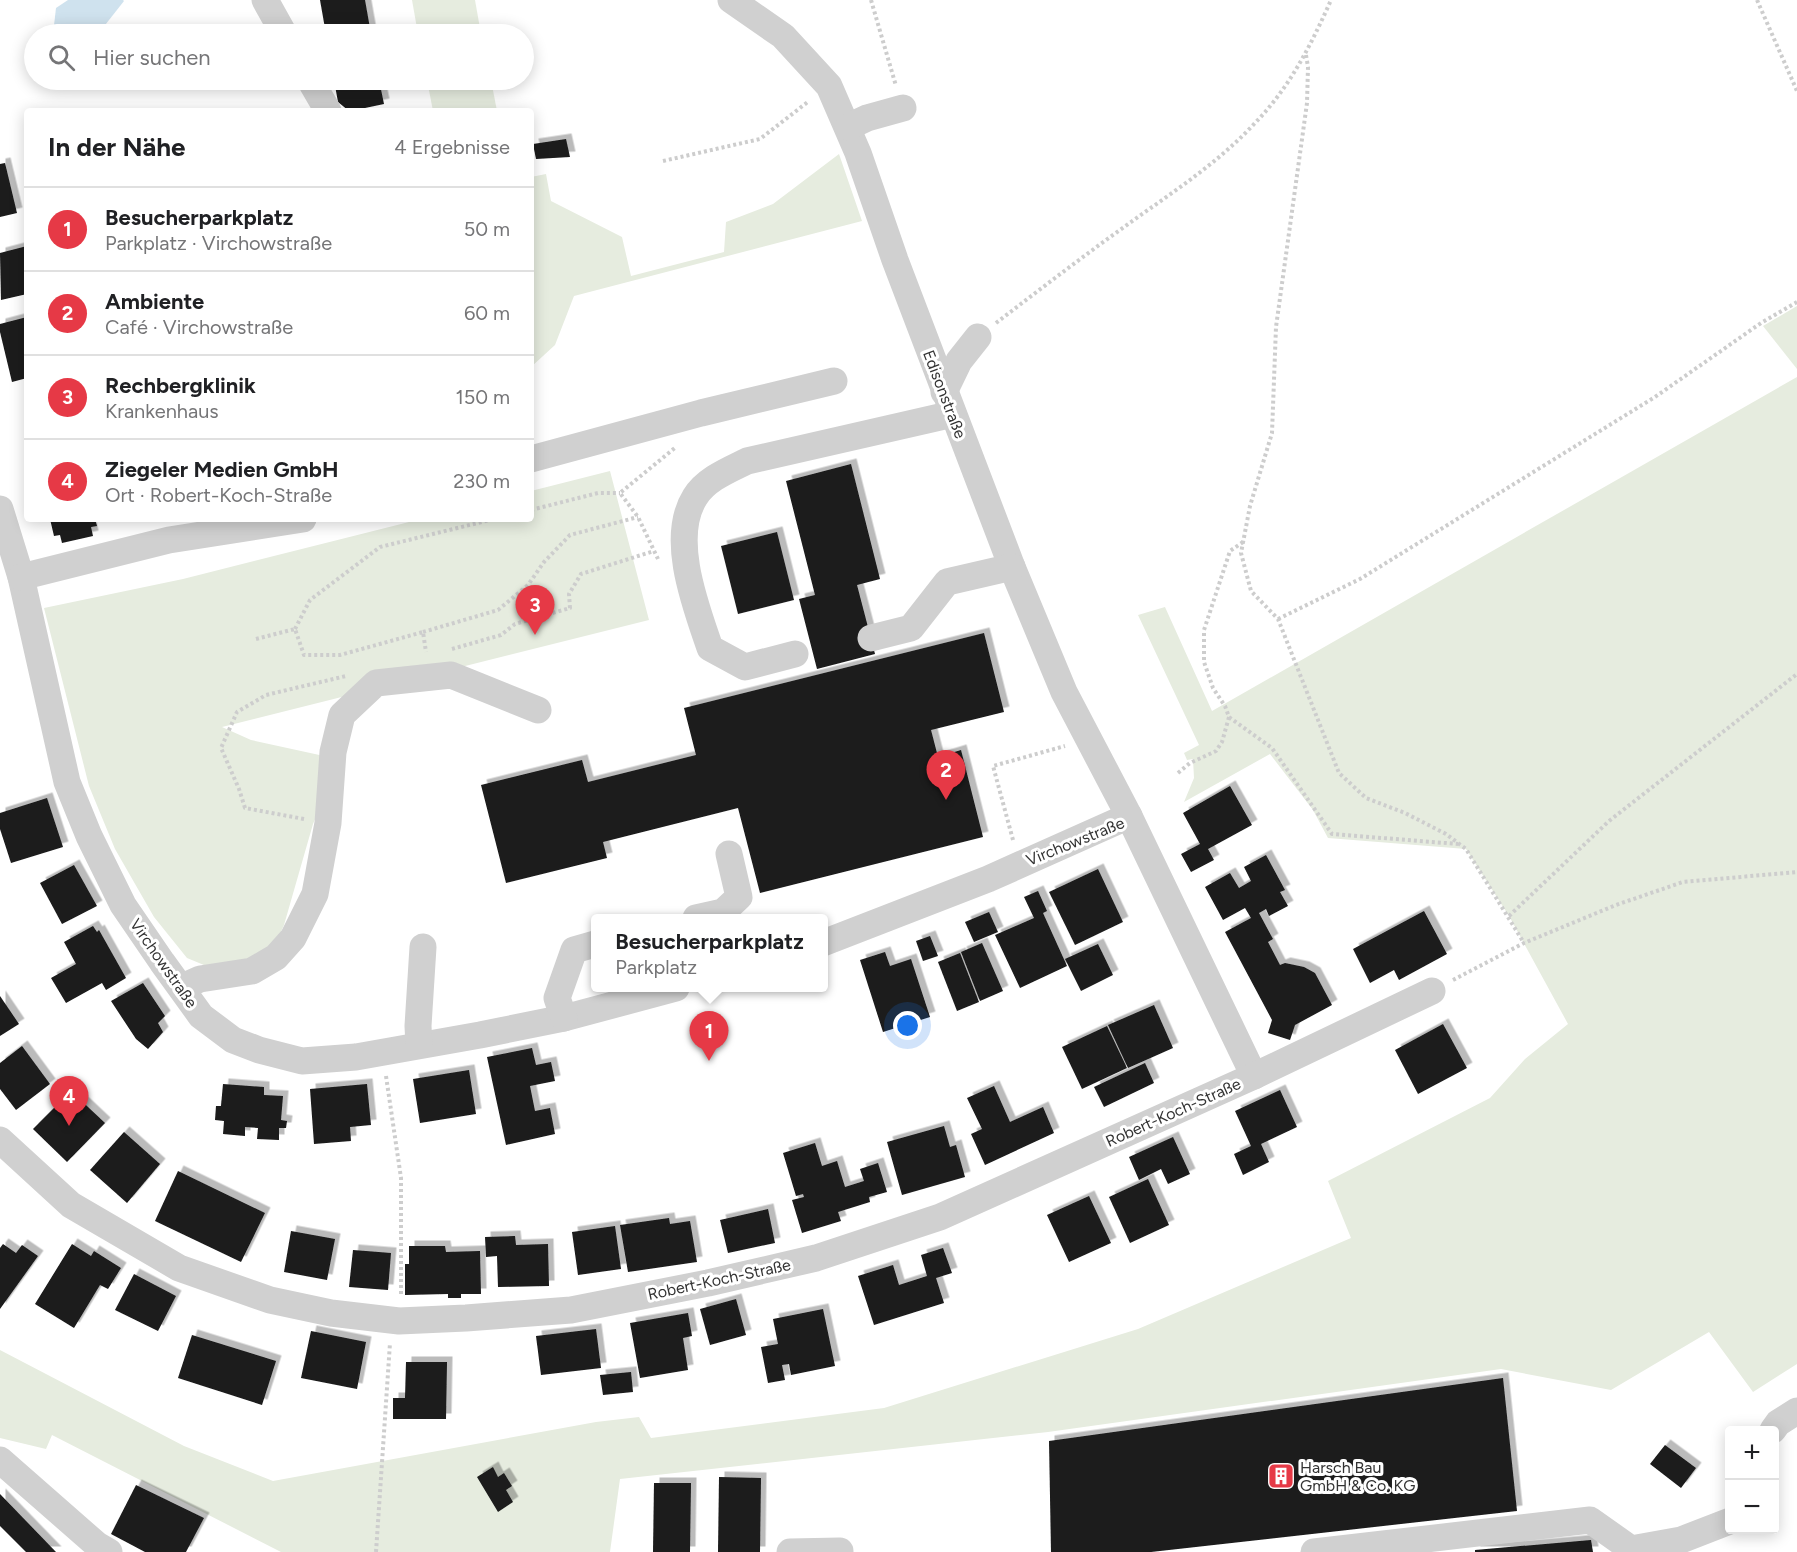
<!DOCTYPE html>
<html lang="de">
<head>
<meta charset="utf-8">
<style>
	body { margin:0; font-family:Figtree,sans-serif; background:#f6f6f6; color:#202124 }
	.controls { position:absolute; right:18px; bottom:18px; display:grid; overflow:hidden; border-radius:6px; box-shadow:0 3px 15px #0003 }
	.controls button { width:54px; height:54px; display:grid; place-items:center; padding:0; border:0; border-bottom:2px solid #e0e0e0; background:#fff; color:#202124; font:30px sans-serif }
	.you { position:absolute; left:908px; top:1026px; width:21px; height:21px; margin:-15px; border:4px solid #fff; border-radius:50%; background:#1a73e8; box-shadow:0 0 0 9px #1a73e833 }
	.badge { display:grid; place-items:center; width:39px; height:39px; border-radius:50%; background:#e63946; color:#fff; font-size:20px; font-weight:700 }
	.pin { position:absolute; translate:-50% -50px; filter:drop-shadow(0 2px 3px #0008) }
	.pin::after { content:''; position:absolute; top:32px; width:21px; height:18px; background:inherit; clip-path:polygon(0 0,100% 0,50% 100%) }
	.popup { position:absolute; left:591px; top:914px; width:237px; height:78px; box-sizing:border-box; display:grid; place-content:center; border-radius:6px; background:#fff; filter:drop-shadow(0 2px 4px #0005); font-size:20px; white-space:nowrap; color:#757577 }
	.popup b { font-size:22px; color:#202124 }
	.popup::after { content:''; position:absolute; left:50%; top:100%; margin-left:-12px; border:12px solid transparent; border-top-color:#fff }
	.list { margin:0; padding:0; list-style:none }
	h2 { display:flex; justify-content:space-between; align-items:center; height:78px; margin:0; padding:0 24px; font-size:26px }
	h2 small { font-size:20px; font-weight:400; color:#757577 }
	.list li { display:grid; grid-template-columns:39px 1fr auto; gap:18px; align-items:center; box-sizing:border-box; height:84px; padding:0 24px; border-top:2px solid #e0e0e0 }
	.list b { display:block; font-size:22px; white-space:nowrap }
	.list p { margin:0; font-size:20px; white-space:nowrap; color:#757577 }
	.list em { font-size:20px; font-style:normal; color:#757577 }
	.icon { flex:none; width:33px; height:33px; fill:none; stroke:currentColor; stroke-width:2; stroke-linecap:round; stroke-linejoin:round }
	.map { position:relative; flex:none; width:1797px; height:1552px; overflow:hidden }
	.search { position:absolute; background:#fff; box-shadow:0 3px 15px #0003; left:24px; top:24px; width:510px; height:66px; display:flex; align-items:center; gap:15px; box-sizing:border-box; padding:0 21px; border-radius:33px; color:#757577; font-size:22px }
	.panel { position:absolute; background:#fff; box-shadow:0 3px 15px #0003; left:24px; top:108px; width:510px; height:414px; border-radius:6px }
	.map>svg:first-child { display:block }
	.green { fill:#e6ecdf }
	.water { fill:#cfe2ee }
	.building { fill:#1a1a1a; filter:url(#shadow) }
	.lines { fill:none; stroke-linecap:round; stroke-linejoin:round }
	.path { stroke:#cdcdcd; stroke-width:4; stroke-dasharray:3 3; stroke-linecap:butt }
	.minor { stroke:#d0d0d0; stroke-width:27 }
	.labels { text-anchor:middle; stroke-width:6; stroke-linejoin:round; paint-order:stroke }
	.street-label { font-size:16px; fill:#333; stroke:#fff }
	.poi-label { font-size:16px; fill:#333; stroke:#fff; text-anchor:start }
</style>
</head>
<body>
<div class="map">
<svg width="1797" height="1552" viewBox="0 0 1797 1552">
	<defs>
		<filter id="shadow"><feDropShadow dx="5.5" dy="-5.5" stdDeviation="0" flood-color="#0004"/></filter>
	</defs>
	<rect width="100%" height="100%" fill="#fff"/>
	<g class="green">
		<path d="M412,0h63l6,34h-63z"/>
		<path d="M427,80h64l6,31h-64z"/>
		<path d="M839,154l23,67 -288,75 -19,49 -24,22v-190l15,-3 5,27 71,36 9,39 93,-24 2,-30 47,-18z"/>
		<path d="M1797,306v63l-34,-43z"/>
		<path d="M1797,377v987l-44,28 -44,-60 -98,58 -110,-21 -453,63 -428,47 -10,73h-329l-229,-117 -6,14 -46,-11v-88l184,96 89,35 323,-59 43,-5 12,21 233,-30 254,-79 213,-91 -23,-57 162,-83 35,-39 43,-35 -59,-108 -43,-67 -138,-11 -15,-28 -43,-56 -86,48 10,-24 -1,-19 -6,1 -3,-7 15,-8 -61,-130 27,-8 47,104z"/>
		<path d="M610,471l39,149 -427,107 29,13 73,16 -5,54 -6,14 -29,101 -11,24 -57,21 -29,-12 -33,-41 -39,-68 -26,-63 -45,-178 139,-29 238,-60h110v-28z"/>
	</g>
	<path class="water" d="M68,0h55l1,1 -26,33h-45l3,-26z"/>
	<g class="building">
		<path d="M320,0h45l6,34h-45z"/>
		<path d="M334,80h45l5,24 -19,4 1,3h-7l-1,-2 -9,2 -11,-9z"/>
		<path d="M566,139l4,18 -34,2 -3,-15z"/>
		<path d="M5,163l12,50 -17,4v-53z"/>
		<path d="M27,246v48l-26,6 -1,-47z"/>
		<path d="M27,317v61l-15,4 -12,-50v-8z"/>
		<path d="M851,464l29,115 -23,6 18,69 -58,15 -18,-70 16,-4 -29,-114z"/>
		<path d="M50,519h45l2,7 -6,1 2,9 -31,7 -2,-8 -6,1z"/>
		<path d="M777,532l17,68 -56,14 -17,-68z"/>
		<path d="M984,633l20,79 -73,18 7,27 23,-7 22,87 -223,56 -22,-85 -135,34 4,16 -101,25 -25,-98 101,-25 6,22 108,-27 -12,-47z"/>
		<path d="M1230,786l22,39 -44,24 6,11 -23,12 -10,-18 19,-10 -17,-31z"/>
		<path d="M47,798l16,49 -52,16 -11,-34v-16z"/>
		<path d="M1266,855l19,35 -5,2 8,14 -19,10 -3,-7 -7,4 14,26 -5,3 12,23 5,-2 19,4 11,6 17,32 -37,20 -5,15 -22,-7 4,-13 -47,-88 26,-14 -6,-10 -22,12 -18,-33 25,-14 9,15 12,-7 -7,-14z"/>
		<path d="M74,865l23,41 -35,18 -22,-41z"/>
		<path d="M1098,869l25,53 -48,23 -26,-53z"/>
		<path d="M1038,891l9,20 -4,2 24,53 -47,22 -25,-53 39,-17 -10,-21z"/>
		<path d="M1424,911l23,43 -48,26 -5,-10 -24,13 -17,-34z"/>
		<path d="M989,912l9,20 -24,10 -9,-20z"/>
		<path d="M93,926l4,6 2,-2 27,48 -20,12 -4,-7 -36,20 -15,-25 25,-14 -12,-22z"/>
		<path d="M930,936l8,20 -15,5 -7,-20z"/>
		<path d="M982,943l21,48 -23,10 -19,-49z"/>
		<path d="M1098,944l15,31 -32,16 -16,-32z"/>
		<path d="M885,952l5,14 21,-7 19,58 -47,15 -23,-72z"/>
		<path d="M960,953l19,49 -22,9 -19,-49z"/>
		<path d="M143,983l22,33 -7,7 5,9 -15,17 -12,-10 -25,-38z"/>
		<path d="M0,996l19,28 -19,12z"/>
		<path d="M1154,1005l19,43 -45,20 -20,-43z"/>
		<path d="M1443,1024l24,44 -49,26 -23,-44z"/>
		<path d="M1107,1026l20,42 -45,21 -20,-42z"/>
		<path d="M22,1046l28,38 -34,26 -16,-21v-26z"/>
		<path d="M532,1048l4,17 15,-3 4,19 -25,5 5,25 15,-3 5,26 -49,11 -19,-88z"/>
		<path d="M1145,1063l9,20 -50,24 -10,-20z"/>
		<path d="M469,1070l7,44 -56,9 -7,-44z"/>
		<path d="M223,1084l41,3v8l19,1 -2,24 6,1 -1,7h-7v12l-22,-1 1,-11 -13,-1v9l-22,-2 1,-13 -9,-1 1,-14h5z"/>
		<path d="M367,1084l4,41 -21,2 1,14 -37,3 -4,-55z"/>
		<path d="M994,1086l16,36 33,-15 11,26 -69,32 -14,-31 11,-5 -15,-31z"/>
		<path d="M1280,1090l17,37 -36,17 8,18 -26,13 -9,-21 17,-8 -16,-35z"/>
		<path d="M71,1091l34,32 -38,39 -34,-33z"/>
		<path d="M944,1126l6,21 6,-2 9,32 -63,18 -15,-53z"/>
		<path d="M124,1132l36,32 -33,39 -37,-33z"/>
		<path d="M1173,1137l17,37 -22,10 -7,-15 -22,11 -10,-23z"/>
		<path d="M815,1143l7,23 15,-5 8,26 19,-6 -4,-12 18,-6 9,29 -18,5 1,5 -32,10 3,9 -39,12 -10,-33 12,-3 -1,-3 -7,2 -13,-43z"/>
		<path d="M178,1171l87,42 -24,49 -86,-41z"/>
		<path d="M1148,1179l21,46 -39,18 -21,-46z"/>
		<path d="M1089,1196l22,47 -42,19 -22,-47z"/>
		<path d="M768,1209l7,34 -47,10 -8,-33z"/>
		<path d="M669,1218l1,6 20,-3 7,41 -69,10 -8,-47z"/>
		<path d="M615,1226l6,43 -43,6 -6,-43z"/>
		<path d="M291,1231l44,8 -8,41 -43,-8z"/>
		<path d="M515,1236l1,9 32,-1 1,42 -51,1 -1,-31 -11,1 -1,-20z"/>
		<path d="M3,1244l13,9 6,-8 16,11 -38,53v-61z"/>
		<path d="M72,1244l19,12 3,-5 27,17 -13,21 -8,-4 -26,43 -39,-24z"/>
		<path d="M409,1246h36l1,6 34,-1 1,43h-20v4h-13v-4l-43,1v-31h4z"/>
		<path d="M943,1248l9,25 -16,5 8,25 -70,22 -16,-49 35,-11 6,20 28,-9 -6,-21z"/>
		<path d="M353,1250l38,3 -3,37 -39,-3z"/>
		<path d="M134,1274l42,22 -18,35 -43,-21z"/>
		<path d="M736,1299l10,36 -36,10 -10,-36z"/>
		<path d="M823,1309l12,57 -44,9 -2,-11 -7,1 3,15 -17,3 -7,-36 17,-3 -5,-25z"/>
		<path d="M688,1313l4,23 -9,2 5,32 -48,8 -10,-55z"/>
		<path d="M596,1329l5,39 -60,7 -5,-39z"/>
		<path d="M311,1331l55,11 -9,47 -56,-11z"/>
		<path d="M192,1335l84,26 -14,44 -84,-27z"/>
		<path d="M406,1362h41l-1,57h-53v-21h12z"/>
		<path d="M631,1372l2,20 -30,3 -3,-20z"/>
		<path d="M1503,1378l14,133 -366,41h-100l-2,-111z"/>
		<path d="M1665,1445l31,23 -15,20 -31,-24z"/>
		<path d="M493,1467l5,10 6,-4 8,13 -6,4 7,12 -15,10 -21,-35z"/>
		<path d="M719,1477l42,1 -1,74h-42z"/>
		<path d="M654,1483h37l-1,69h-37z"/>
		<path d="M136,1485l68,33 -18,34h-41l-34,-18z"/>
		<path d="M0,1494l56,58h-30l-26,-26z"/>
		<path d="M1591,1540l2,12h-118v-2z"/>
	</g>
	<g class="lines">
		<g class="path">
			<path d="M871,0l25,86"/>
			<path d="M1757,0l40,91"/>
			<path d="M1306,55l2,12 -1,36 -31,224 -4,106 -22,73 -9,47 10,38 27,28 61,154 27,25 39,15 41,21 20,15 58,94"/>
			<path d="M663,161l97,-22 49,-38"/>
			<path d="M996,323c47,-36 94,-72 142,-106 41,-29 83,-57 117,-94 35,-36 56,-78 76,-123"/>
			<path d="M531,510l67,-17h22"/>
			<path d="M658,559l-20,-42 -18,-24 56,-46"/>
			<path d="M1278,619l82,-40 295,-182 106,-74 36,-21"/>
			<path d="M295,629l15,-29 70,-53 114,-28"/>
			<path d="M423,632l75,-22 30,-25 16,-23 26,-27 68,-18"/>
			<path d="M256,639l39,-10 9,26h36l83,-23 3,20"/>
			<path d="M452,649l49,-14 14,-11 55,-16 -1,-14 12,-20 73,-23"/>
			<path d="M1229,717l43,31 60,86 126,10"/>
			<path d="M1178,773l12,-10 26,-12 6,-9 7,-25 -4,-11 -12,-18 -9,-26v-32l26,-79 13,-9"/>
			<path d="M304,819l-59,-11 -6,-19 -18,-41 16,-36 29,-17 80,-19"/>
			<path d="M1013,840l-20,-74 72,-20"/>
			<path d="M1509,916l100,-95 188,-147"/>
			<path d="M1453,980l71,-37 92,-38 67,-23 114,-10"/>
			<path d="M386,1076l15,102v118"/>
			<path d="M376,1552l14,-209"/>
		</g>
		<g class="minor">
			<path d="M265,0l19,34"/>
			<path d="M731,0l52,36 46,50 29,67 37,107 117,307 52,125 65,124"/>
			<path d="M310,80l18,31"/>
			<path d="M848,127l19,-9 36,-10"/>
			<path d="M944,392l15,-31 19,-24"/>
			<path d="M531,459l170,-46 133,-32"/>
			<path d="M0,509l21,68 46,205 22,54 34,69 39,57 39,54 32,24 26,10 43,11 54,-4 124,-22 84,-17 112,-30"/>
			<path d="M21,577l148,-37 134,-21"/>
			<path d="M871,638l40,-10 36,-46 65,-15"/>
			<path d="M795,654l-50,13 -35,-19c-14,-41 -41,-110 -15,-151 11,-18 34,-27 52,-36l206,-47"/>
			<path d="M696,918l27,-6 16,-15 -10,-43"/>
			<path d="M823,943l165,-64 141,-63 125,260"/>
			<path d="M182,987l18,-8 52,-8 24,-14 17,-19 22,-44 13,-71 5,-71 9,-37 34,-32 75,-8 87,35"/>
			<path d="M564,1018l-7,-20 17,-48 21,-6"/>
			<path d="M419,1045l-1,-19 5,-79"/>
			<path d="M0,1140l71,65 108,63 91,32 61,13 68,8 67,-3 105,-8 137,-27 108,-25 124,-41 314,-141 178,-85"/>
			<path d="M1773,1430l5,-7 19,-12"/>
			<path d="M0,1460l97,85 12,7"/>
			<path d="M790,1552l50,-1"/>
			<path d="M1314,1552l276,-32 41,29 50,-9 49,-19"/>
		</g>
	</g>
	<defs>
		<symbol id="building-square" viewBox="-11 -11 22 22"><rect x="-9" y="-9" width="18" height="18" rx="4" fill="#e63946" stroke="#fff"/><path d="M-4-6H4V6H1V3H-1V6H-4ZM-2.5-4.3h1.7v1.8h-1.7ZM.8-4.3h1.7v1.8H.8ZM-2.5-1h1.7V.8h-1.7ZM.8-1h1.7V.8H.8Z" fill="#fff"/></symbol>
	</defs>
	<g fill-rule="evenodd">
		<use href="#building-square" x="1266" y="1461" width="30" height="30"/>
	</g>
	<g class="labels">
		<g class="street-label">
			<text transform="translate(945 394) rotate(69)" y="6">Edisonstraße</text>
			<text transform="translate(1075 841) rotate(-22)" y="6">Virchowstraße</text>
			<text transform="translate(164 963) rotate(55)" y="6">Virchowstraße</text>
			<text transform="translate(1173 1112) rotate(-24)" y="6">Robert-Koch-Straße</text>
			<text transform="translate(719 1279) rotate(-12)" y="6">Robert-Koch-Straße</text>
		</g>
		<g class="poi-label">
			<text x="1300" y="1473">Harsch Bau<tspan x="1300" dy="18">GmbH &amp; Co. KG</tspan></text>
		</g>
	</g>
</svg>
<div class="controls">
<button>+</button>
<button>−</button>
</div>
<div class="you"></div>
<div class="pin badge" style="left:709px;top:1061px">1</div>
<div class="popup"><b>Besucherparkplatz</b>Parkplatz</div>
<div class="pin badge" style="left:946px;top:800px">2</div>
<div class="pin badge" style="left:535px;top:635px">3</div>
<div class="pin badge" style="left:69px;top:1126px">4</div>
<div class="search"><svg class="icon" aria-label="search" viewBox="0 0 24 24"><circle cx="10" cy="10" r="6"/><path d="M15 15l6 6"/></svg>Hier suchen</div>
<section class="panel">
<h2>In der Nähe<small>4 Ergebnisse</small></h2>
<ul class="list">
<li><span class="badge">1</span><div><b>Besucherparkplatz</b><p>Parkplatz · Virchowstraße</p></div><em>50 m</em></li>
<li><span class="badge">2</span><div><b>Ambiente</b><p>Café · Virchowstraße</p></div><em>60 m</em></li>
<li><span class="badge">3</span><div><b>Rechbergklinik</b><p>Krankenhaus</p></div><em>150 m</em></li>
<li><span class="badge">4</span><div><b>Ziegeler Medien GmbH</b><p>Ort · Robert-Koch-Straße</p></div><em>230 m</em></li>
</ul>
</section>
</div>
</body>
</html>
